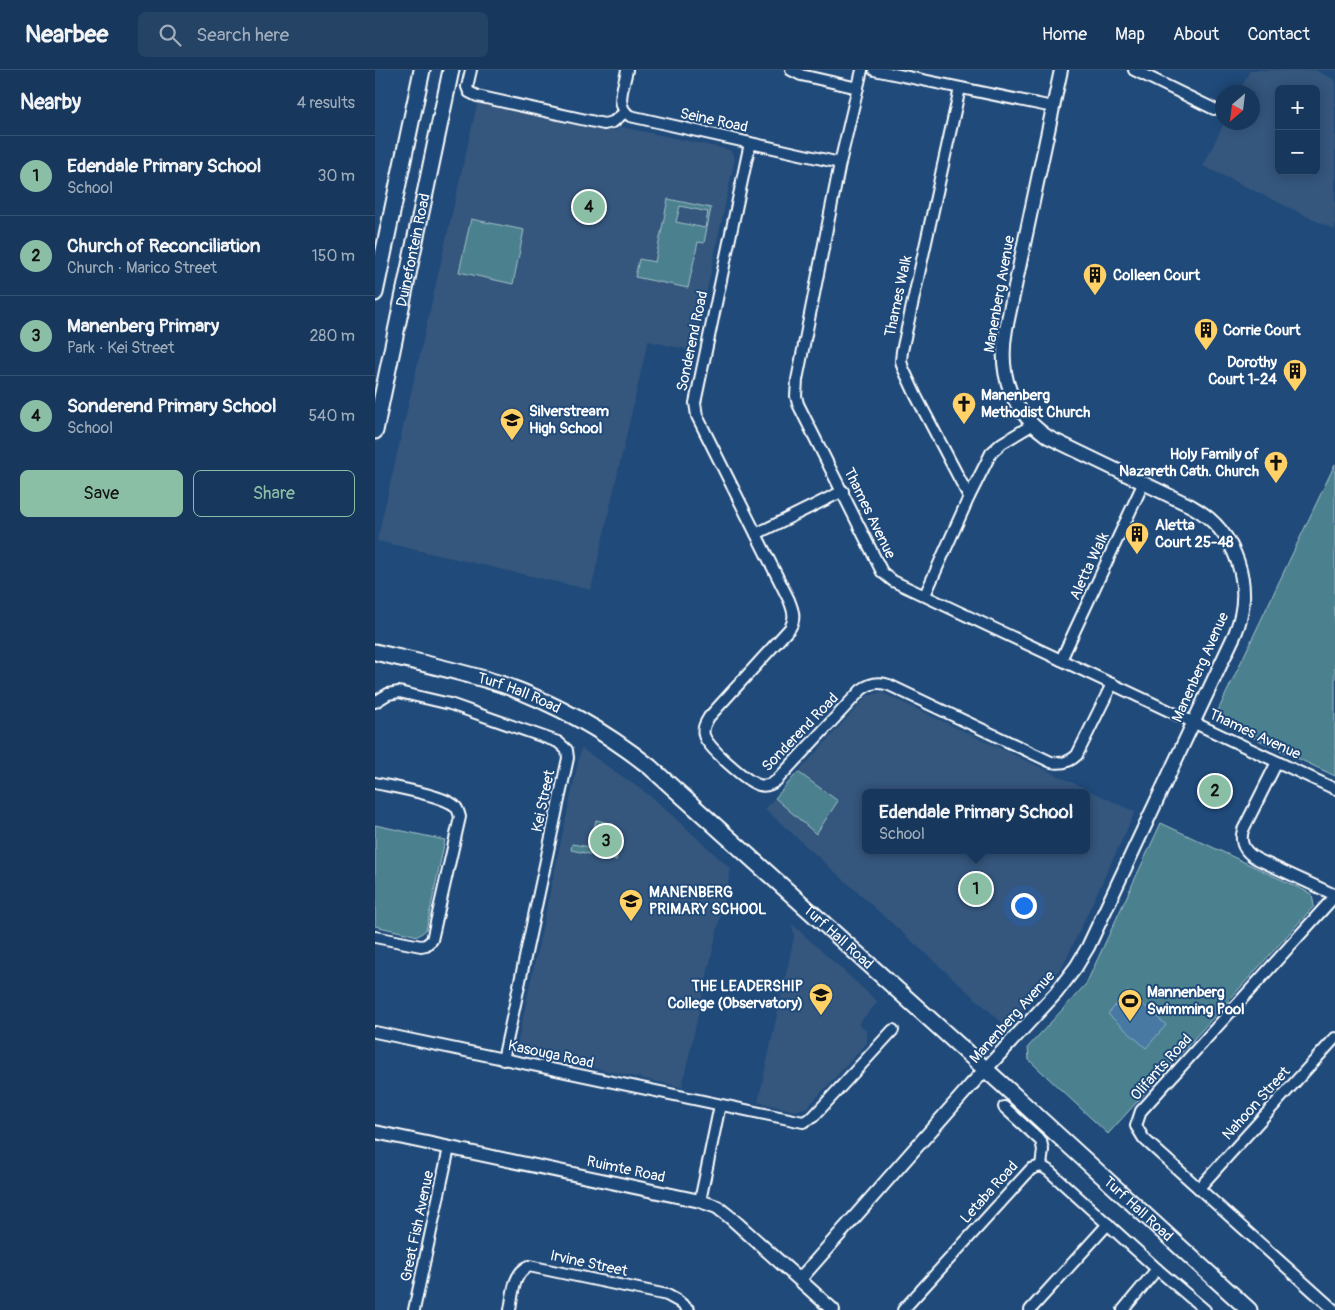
<!DOCTYPE html>
<html lang="en">
<head>
<meta charset="utf-8">
<style>
	body { margin:0; font-family:Pangolin,sans-serif; background:#244365; color:#f1f3f6 }
	.controls { position:absolute; right:15px; top:15px; display:grid; overflow:hidden; border-radius:8px; box-shadow:0 2px 12px #0003 }
	.controls button { width:45px; height:45px; display:grid; place-items:center; padding:0; border:0; border-bottom:1px solid #365272; background:#17385c; color:#f1f3f6; font:25px sans-serif }
	.compass { position:absolute; left:840px; top:15px; width:45px; height:45px; border-radius:50%; background:#17385c; box-shadow:0 2px 12px #0003; rotate:208deg }
	.you { position:absolute; left:648px; top:835px; width:18px; height:18px; margin:-12px; border:4px solid #fff; border-radius:50%; background:#1a73e8; box-shadow:0 0 0 8px #1a73e833 }
	.badge { display:grid; place-items:center; width:32px; height:32px; border-radius:50%; background:#8abfa5; color:#111; font-size:16px; font-weight:700 }
	.pin { position:absolute; translate:-50% -50%; border:2px solid #fff; box-shadow:0 1px 5px #0006 }
	.popup { position:absolute; left:487px; top:719px; width:228px; height:65px; box-sizing:border-box; display:grid; place-content:center; border-radius:8px; background:#17385c; filter:drop-shadow(0 1px 4px #0005); font-size:16px; white-space:nowrap; color:#9eacbb }
	.popup b { font-size:19px; color:#f1f3f6 }
	.popup::after { content:''; position:absolute; left:50%; top:100%; margin-left:-10px; border:10px solid transparent; border-top-color:#17385c }
	.list { margin:0; padding:0; list-style:none }
	h2 { display:flex; justify-content:space-between; align-items:center; height:65px; margin:0; padding:0 20px; font-size:21px }
	h2 small { font-size:16px; font-weight:400; color:#9eacbb }
	.list li { display:grid; grid-template-columns:32px 1fr auto; gap:15px; align-items:center; box-sizing:border-box; height:80px; padding:0 20px; border-top:1px solid #365272 }
	.list b { display:block; font-size:19px; white-space:nowrap }
	.list p { margin:0; font-size:16px; white-space:nowrap; color:#9eacbb }
	.list em { font-size:16px; font-style:normal; color:#9eacbb }
	.actions { display:flex; gap:10px; padding:15px 20px }
	.actions a { flex:1; padding:11px 0; border:1px solid #8abfa5; border-radius:8px; text-align:center; font-size:18px; color:#8abfa5 }
	.actions .main { background:#8abfa5; color:#111 }
	.icon { flex:none; width:28px; height:28px; fill:none; stroke:currentColor; stroke-width:2; stroke-linecap:round; stroke-linejoin:round }
	.map { position:relative; flex:none; width:960px; height:1240px; overflow:hidden }
	header { display:flex; align-items:center; gap:30px; box-sizing:border-box; height:70px; padding:0 25px; background:#17385c; border-bottom:1px solid #365272 }
	header strong { font-size:24px }
	nav { display:flex; gap:28px; margin-inline-start:auto; font-size:18px }
	.search { width:350px; height:45px; background:#244365; display:flex; align-items:center; gap:12px; box-sizing:border-box; padding:0 18px; border-radius:8px; color:#9eacbb; font-size:19px }
	main { display:flex }
	aside { flex:1; background:#17385c }
	.map>svg:first-child { display:block }
	.built { fill:#34577d; fill-rule:evenodd }
	.green { fill:#4b818f; stroke:#a5c0c7; fill-rule:evenodd }
	.water { fill:#4679a3; stroke:#90afc8 }
	.lines { fill:none; stroke-linecap:round; stroke-linejoin:round }
	.minor-casing { stroke:#fff; stroke-width:14 }
	.tertiary-casing { stroke:#fff; stroke-width:16 }
	.primary-casing { stroke:#fff; stroke-width:19 }
	.minor { stroke:#1f4a7a; stroke-width:10 }
	.tertiary { stroke:#1f4a7a; stroke-width:12 }
	.primary { stroke:#1f4a7a; stroke-width:15 }
	.labels { text-anchor:middle; stroke-width:4; stroke-linejoin:round; paint-order:stroke }
	.street-label { font-size:15px; fill:#fff; stroke:#1f4a7a }
	.poi-label { font-size:15px; font-weight:bold; fill:#fff; stroke:#1f4a7a; text-anchor:start }
</style>
</head>
<body>
<header>
<strong>Nearbee</strong>
<div class="search"><svg class="icon" aria-label="search" viewBox="0 0 24 24"><circle cx="10" cy="10" r="6"/><path d="M15 15l6 6"/></svg>Search here</div>
<nav><a>Home</a><a>Map</a><a>About</a><a>Contact</a></nav>
</header>
<main>
<aside>
<h2>Nearby<small>4 results</small></h2>
<ul class="list">
<li><span class="badge">1</span><div><b>Edendale Primary School</b><p>School</p></div><em>30 m</em></li>
<li><span class="badge">2</span><div><b>Church of Reconciliation</b><p>Church · Marico Street</p></div><em>150 m</em></li>
<li><span class="badge">3</span><div><b>Manenberg Primary</b><p>Park · Kei Street</p></div><em>280 m</em></li>
<li><span class="badge">4</span><div><b>Sonderend Primary School</b><p>School</p></div><em>540 m</em></li>
</ul>
<div class="actions"><a class="main">Save</a><a>Share</a></div>
</aside>
<div class="map">
<svg width="960" height="1240" viewBox="0 0 960 1240">
	<rect width="100%" height="100%" fill="#1f4a7a"/>
	<filter id="ink" filterUnits="userSpaceOnUse"><feTurbulence type="fractalNoise" baseFrequency=".02" numOctaves="2"/><feDisplacementMap in="SourceGraphic" scale="10" xChannelSelector="R" yChannelSelector="G"/><feConvolveMatrix kernelMatrix="1 2 1 2 8 2 1 2 1" color-interpolation-filters="sRGB"/></filter>
	<g filter="url(#ink)">
		<g class="built">
			<path d="M875,0h65l20,10v150l-132,-64 21,-43 29,-1v-30h-14zM904,19h37v82h-37z"/>
			<path d="M103,30l139,31 1,-5 112,24 5,8 -41,193 -46,-10 -57,249 -214,-49z"/>
			<path d="M506,622l254,120 -72,154 -56,61 -242,-218 102,-113zM491,723h220v57h-220z"/>
			<path d="M206,678l71,49 79,72 -49,218 -158,-34 -7,-8z"/>
			<path d="M417,854l86,78 -20,22 9,7v12l-59,64 -13,4 -37,-9 36,-165z"/>
		</g>
		<g class="green">
			<path d="M293,129l43,9 -7,35 -6,-1 -10,46 -53,-11 4,-18 16,3zM305,136l28,6 -3,16 -29,-6z"/>
			<path d="M96,149l53,11 -11,54 -54,-12z"/>
			<path d="M960,394v312l-121,-57z"/>
			<path d="M423,702l40,29 -22,33 -41,-36z"/>
			<path d="M221,750l17,4 -3,12 10,3 -4,21 -45,-10 1,-6 18,3z"/>
			<path d="M786,753l151,71 2,12 -206,228 -79,-74 -1,-13 58,-63z"/>
			<path d="M0,755l70,15 -19,90 -8,6 -43,-10z"/>
		</g>
		<path class="water" d="M753,921l38,34 -20,23 -38,-34z"/>
		<g class="lines">
			<defs>
				<g id="minor">
					<path d="M96,0l-4,17 2,5 8,4 127,28 9,-2 12,-10"/>
					<path d="M252,0c-3,17 -13,35 3,46l210,47"/>
					<path d="M416,0l10,5 57,13"/>
					<path d="M487,0l-22,93 -43,217 -1,16 2,8 84,168 11,9 442,208"/>
					<path d="M499,0l179,37"/>
					<path d="M759,0l80,39"/>
					<path d="M585,18l-58,263 -1,10 2,7 13,28 53,101"/>
					<path d="M375,73l-55,260 2,13 92,184c4,10 7,18 1,28l-81,89c-3,5 -7,11 -5,18 2,11 43,47 55,50 7,2 13,-1 18,-5l84,-90c9,-7 17,-9 28,-5l162,77c10,2 18,1 26,-7l35,-71"/>
					<path d="M381,464l87,-43"/>
					<path d="M550,525l44,-98 22,-44 11,-10 30,-18"/>
					<path d="M686,590l82,-176"/>
					<path d="M0,632l13,-8 11,-2 51,12 108,38 9,8 1,8 -65,302"/>
					<path d="M902,692l-34,68c-4,14 2,22 14,29l78,36"/>
					<path d="M0,713c18,4 68,12 80,23 3,3 4,7 5,11l-28,123 -6,5 -5,1 -46,-9"/>
					<path d="M0,962l428,90 10,-5 80,-87"/>
					<path d="M629,1037l37,34 2,9 -2,16"/>
					<path d="M824,1118l136,-150"/>
					<path d="M325,1131l20,-96"/>
					<path d="M39,1240l35,-162"/>
					<path d="M135,1240c3,-16 3,-37 19,-44l138,29 11,6 11,9"/>
					<path d="M528,1240l128,-141 10,-3 7,4 109,99 48,41"/>
					<path d="M655,1240l78,-86"/>
					<path d="M748,1240l34,-41"/>
					<path d="M959,1240l-190,-171 -8,-13 5,-15 194,-215"/>
				</g>
				<g id="tertiary">
					<path d="M0,1062l325,69 17,6 14,11 102,92"/>
					<path d="M425,1209l171,-194 85,-92 20,-26 12,-20 147,-313c20,-47 2,-103 -44,-128l-143,-69c-38,-27 -50,-63 -42,-108l55,-259"/>
				</g>
				<g id="primary">
					<path d="M0,223l47,-223"/>
					<path id="s1" d="M0,361l76,-361"/>
					<path id="s2" d="M0,582c42,10 85,19 126,32 54,19 104,47 149,83l354,319 245,224"/>
				</g>
			</defs>
			<use href="#minor" class="minor-casing"/>
			<use href="#tertiary" class="tertiary-casing"/>
			<use href="#primary" class="primary-casing"/>
			<use href="#minor" class="minor"/>
			<use href="#tertiary" class="tertiary"/>
			<use href="#primary" class="primary"/>
		</g>
	</g>
	<defs>
		<symbol id="building-pin" viewBox="-11 -11 22 30"><path d="M0 17L-7.5 6A9.5 9.5 0 1 1 7.5 6Z" fill="#ffd166" stroke="#1f4a7a"/><path d="M-4-6H4V6H1V3H-1V6H-4ZM-2.5-4.3h1.7v1.8h-1.7ZM.8-4.3h1.7v1.8H.8ZM-2.5-1h1.7V.8h-1.7ZM.8-1h1.7V.8H.8Z" fill="#111"/></symbol>
		<symbol id="church-pin" viewBox="-11 -11 22 30"><path d="M0 17L-7.5 6A9.5 9.5 0 1 1 7.5 6Z" fill="#ffd166" stroke="#1f4a7a"/><path d="M-1.2-6h2.4v3.5h3.3v2.4h-3.3V6h-2.4V-.1h-3.3v-2.4h3.3Z" fill="#111"/></symbol>
		<symbol id="school-pin" viewBox="-11 -11 22 30"><path d="M0 17L-7.5 6A9.5 9.5 0 1 1 7.5 6Z" fill="#ffd166" stroke="#1f4a7a"/><path d="M0-5L7-2L0 1L-7-2ZM-4 1L0 2.5L4 1V4Q0 6-4 4Z" fill="#111"/></symbol>
		<symbol id="stadium-pin" viewBox="-11 -11 22 30"><path d="M0 17L-7.5 6A9.5 9.5 0 1 1 7.5 6Z" fill="#ffd166" stroke="#1f4a7a"/><path d="M0-5a6.5 5 0 1 0 0 10a6.5 5 0 1 0 0-10ZM-3.5-1.8h7v3.6h-7Z" fill="#111"/></symbol>
	</defs>
	<g fill-rule="evenodd">
		<use href="#building-pin" x="706" y="191" width="28" height="38"/>
		<use href="#building-pin" x="817" y="246" width="28" height="38"/>
		<use href="#building-pin" x="906" y="287" width="28" height="38"/>
		<use href="#church-pin" x="575" y="320" width="28" height="38"/>
		<use href="#school-pin" x="123" y="336" width="28" height="38"/>
		<use href="#church-pin" x="887" y="379" width="28" height="38"/>
		<use href="#building-pin" x="748" y="450" width="28" height="38"/>
		<use href="#school-pin" x="242" y="817" width="28" height="38"/>
		<use href="#school-pin" x="432" y="911" width="28" height="38"/>
		<use href="#stadium-pin" x="741" y="917" width="28" height="38"/>
	</g>
	<g class="labels">
		<g class="street-label">
			<text transform="translate(339 50) rotate(12)" y="5">Seine Road</text>
			<text dy="5" stroke="none"><textPath href="#s1" startOffset="185">Duinefontein Road</textPath></text>
			<text transform="translate(624 224) rotate(-80)" y="5">Manenberg Avenue</text>
			<text transform="translate(523 226) rotate(-78)" y="5">Thames Walk</text>
			<text transform="translate(317 271) rotate(-78)" y="5">Sonderend Road</text>
			<text transform="translate(495 443) rotate(64)" y="5">Thames Avenue</text>
			<text transform="translate(714 496) rotate(-65)" y="5">Aletta Walk</text>
			<text transform="translate(825 597) rotate(-66)" y="5">Manenberg Avenue</text>
			<text dy="5" stroke="none"><textPath href="#s2" startOffset="150">Turf Hall Road</textPath></text>
			<text transform="translate(425 662) rotate(-46)" y="5">Sonderend Road</text>
			<text transform="translate(880 664) rotate(25)" y="5">Thames Avenue</text>
			<text transform="translate(168 731) rotate(-78)" y="5">Kei Street</text>
			<text dy="5" stroke="none"><textPath href="#s2" startOffset="555">Turf Hall Road</textPath></text>
			<text transform="translate(637 947) rotate(-48)" y="5">Manenberg Avenue</text>
			<text transform="translate(176 984) rotate(12)" y="5">Kasouga Road</text>
			<text transform="translate(786 997) rotate(-48)" y="5">Olifants Road</text>
			<text transform="translate(881 1033) rotate(-48)" y="5">Nahoon Street</text>
			<text transform="translate(251 1099) rotate(12)" y="5">Ruimte Road</text>
			<text transform="translate(614 1122) rotate(-48)" y="5">Letaba Road</text>
			<text dy="5" stroke="none"><textPath href="#s2" startOffset="960">Turf Hall Road</textPath></text>
			<text transform="translate(42 1156) rotate(-78)" y="5">Great Fish Avenue</text>
			<text transform="translate(214 1193) rotate(12)" y="5">Irvine Street</text>
		</g>
		<g class="poi-label">
			<text x="738" y="210">Colleen Court</text>
			<text x="848" y="265">Corrie Court</text>
			<text x="902" y="297" text-anchor="end">Dorothy<tspan x="902" dy="17">Court 1-24</tspan></text>
			<text x="606" y="330">Manenberg<tspan x="606" dy="17">Methodist Church</tspan></text>
			<text x="154" y="346">Silverstream<tspan x="154" dy="17">High School</tspan></text>
			<text x="884" y="389" text-anchor="end">Holy Family of<tspan x="884" dy="17">Nazareth Cath. Church</tspan></text>
			<text x="780" y="460">Aletta<tspan x="780" dy="17">Court 25-48</tspan></text>
			<text x="274" y="827">MANENBERG<tspan x="274" dy="17">PRIMARY SCHOOL</tspan></text>
			<text x="428" y="921" text-anchor="end">THE LEADERSHIP<tspan x="428" dy="17">College (Observatory)</tspan></text>
			<text x="772" y="927">Mannenberg<tspan x="772" dy="17">Swimming Pool</tspan></text>
		</g>
	</g>
</svg>
<div class="controls">
<button>+</button>
<button>−</button>
</div>
<svg class="compass" viewBox="-18 -18 36 36"><path d="M0-13l5 13h-10z" fill="#e53935"/><path d="M0 13l5-13h-10z" fill="#9eacbb"/></svg>
<div class="you"></div>
<div class="pin badge" style="left:601px;top:819px">1</div>
<div class="popup"><b>Edendale Primary School</b>School</div>
<div class="pin badge" style="left:840px;top:721px">2</div>
<div class="pin badge" style="left:231px;top:771px">3</div>
<div class="pin badge" style="left:214px;top:137px">4</div>
</div>
</main>
</body>
</html>
